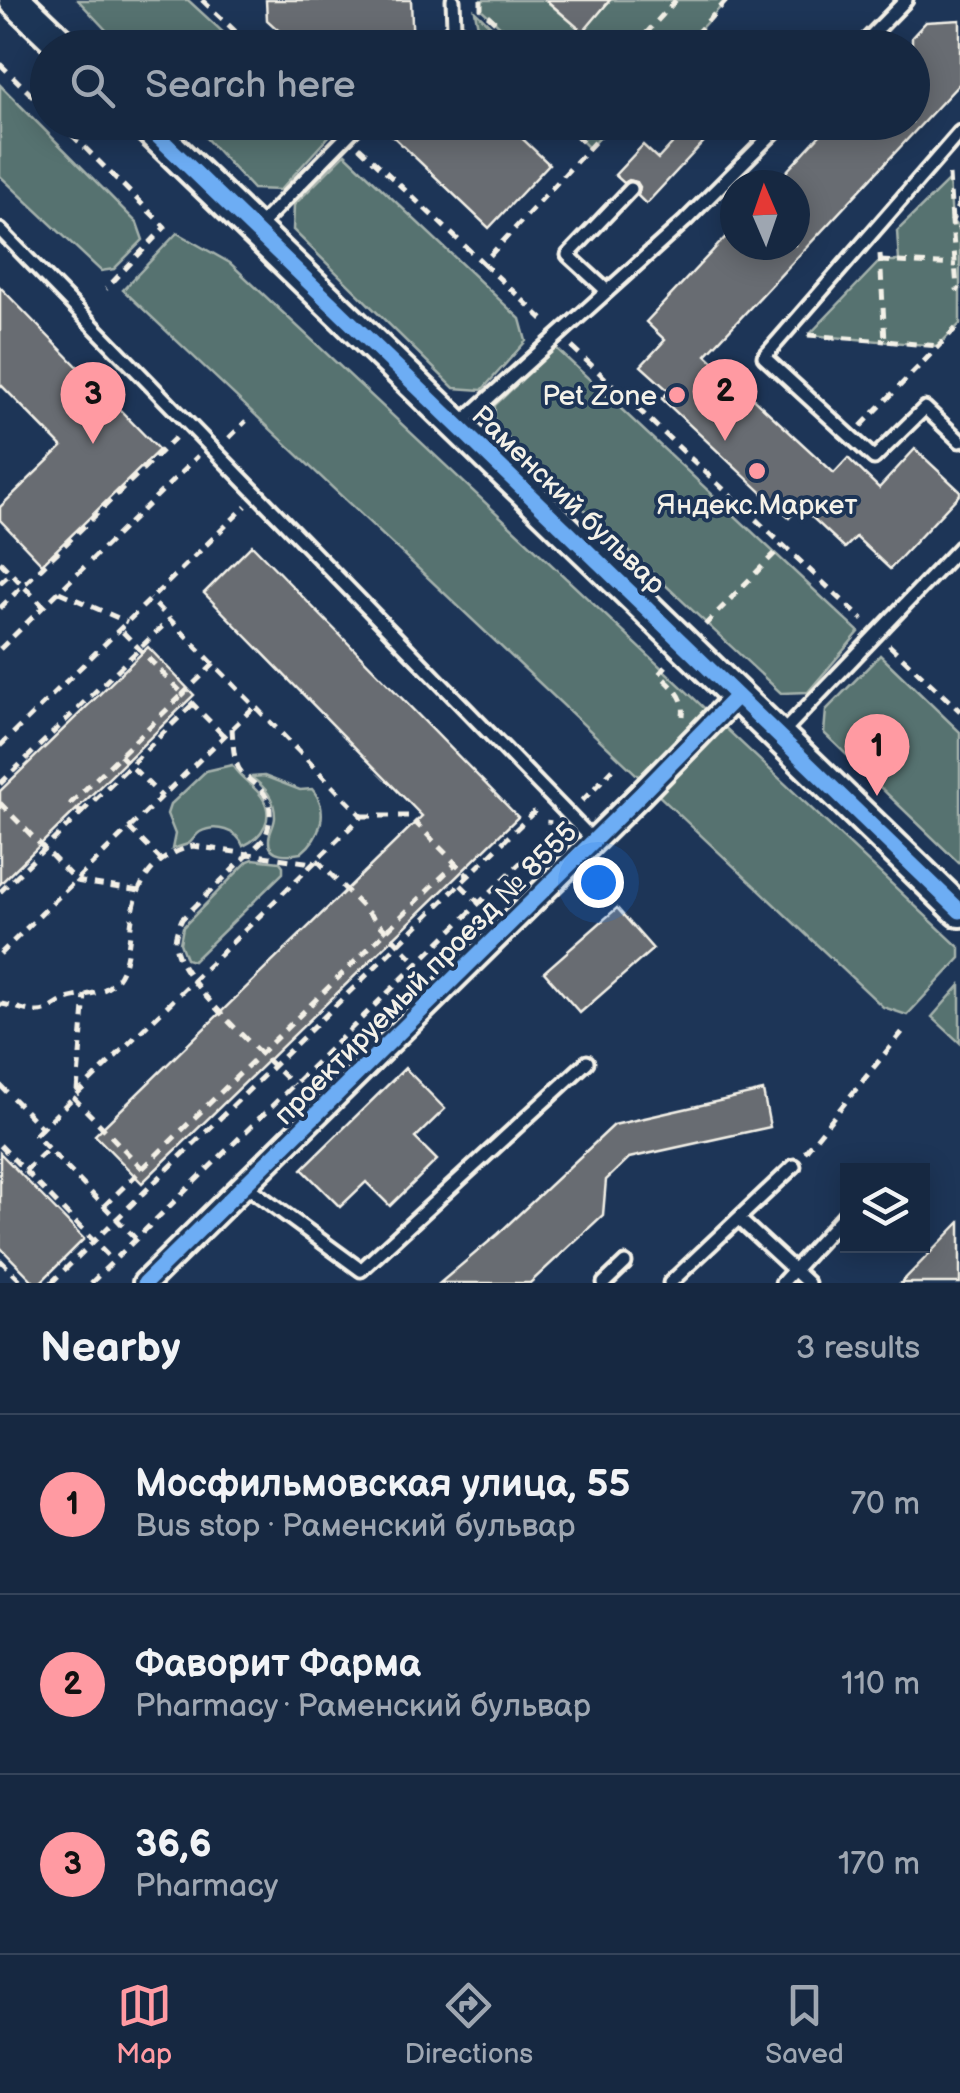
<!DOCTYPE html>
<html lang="en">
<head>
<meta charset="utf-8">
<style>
	body { margin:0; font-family:"Balsamiq Sans",sans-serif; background:#1f3048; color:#f1f3f6 }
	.controls { position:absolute; right:30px; bottom:30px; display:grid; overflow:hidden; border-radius:0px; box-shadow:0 5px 25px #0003 }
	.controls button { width:90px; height:90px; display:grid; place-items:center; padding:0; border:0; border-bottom:2px solid #35445a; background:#162841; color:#f1f3f6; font:50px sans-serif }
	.compass { position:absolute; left:720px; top:170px; width:90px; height:90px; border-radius:50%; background:#162841; box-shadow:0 5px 25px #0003; rotate:358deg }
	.you { position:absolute; left:598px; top:882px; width:35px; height:35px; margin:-25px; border:8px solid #fff; border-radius:50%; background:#1a73e8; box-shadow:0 0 0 15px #1a73e833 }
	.badge { display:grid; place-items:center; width:65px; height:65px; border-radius:50%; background:#ff9aa2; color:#111; font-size:32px; font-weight:700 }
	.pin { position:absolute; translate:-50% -82px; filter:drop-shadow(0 2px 5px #0008) }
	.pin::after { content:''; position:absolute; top:52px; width:35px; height:30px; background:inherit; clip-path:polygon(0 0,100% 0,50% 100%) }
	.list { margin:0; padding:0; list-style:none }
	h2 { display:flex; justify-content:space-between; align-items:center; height:130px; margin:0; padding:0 40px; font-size:42px }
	h2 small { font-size:32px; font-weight:400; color:#9ea6b1 }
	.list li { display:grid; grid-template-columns:65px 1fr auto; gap:30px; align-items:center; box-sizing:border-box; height:180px; padding:0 40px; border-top:2px solid #35445a }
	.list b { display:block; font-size:38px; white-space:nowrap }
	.list p { margin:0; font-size:32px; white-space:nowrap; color:#9ea6b1 }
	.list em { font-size:32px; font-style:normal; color:#9ea6b1 }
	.icon { flex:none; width:55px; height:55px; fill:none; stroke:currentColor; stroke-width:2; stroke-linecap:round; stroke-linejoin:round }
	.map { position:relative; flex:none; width:960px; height:1283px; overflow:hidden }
	.search { position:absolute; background:#162841; box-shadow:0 5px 25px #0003; left:30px; right:30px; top:30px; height:110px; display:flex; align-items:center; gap:25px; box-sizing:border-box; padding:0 35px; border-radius:55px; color:#9ea6b1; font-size:38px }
	.sheet { height:670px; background:#162841 }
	nav { display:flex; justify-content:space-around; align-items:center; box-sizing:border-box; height:140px; border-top:2px solid #35445a; background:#162841; font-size:28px; color:#9ea6b1 }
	nav a { display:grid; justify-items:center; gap:5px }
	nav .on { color:#ff9aa2 }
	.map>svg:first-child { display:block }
	.green { fill:#567270; stroke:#a5b2ac; stroke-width:2.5 }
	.building { fill:#676c72; stroke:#f4f1e8; stroke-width:2.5 }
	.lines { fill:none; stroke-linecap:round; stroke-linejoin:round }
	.lane-casing { stroke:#f4f1e8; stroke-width:19 }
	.street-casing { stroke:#f4f1e8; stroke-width:30 }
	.secondary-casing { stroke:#f4f1e8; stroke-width:38 }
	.path { stroke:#f4f1e8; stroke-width:5; stroke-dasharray:10 8; stroke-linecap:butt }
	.lane { stroke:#1d3557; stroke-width:11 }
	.street { stroke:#1d3557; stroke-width:22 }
	.secondary { stroke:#1d3557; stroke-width:30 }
	.cycleway-casing { stroke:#1d3557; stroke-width:21 }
	.cycleway { stroke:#6dadf4; stroke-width:15 }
	.poi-dot { fill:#ff9aa2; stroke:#1d3557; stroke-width:4 }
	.labels { text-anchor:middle; stroke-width:8; stroke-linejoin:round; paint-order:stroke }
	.poi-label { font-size:28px; fill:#f4f1e8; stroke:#1d3557; text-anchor:end }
	.street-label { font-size:28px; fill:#f4f1e8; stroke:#1d3557 }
</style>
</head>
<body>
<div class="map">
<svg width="960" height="1283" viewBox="0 0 960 1283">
	<rect width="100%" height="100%" fill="#1d3557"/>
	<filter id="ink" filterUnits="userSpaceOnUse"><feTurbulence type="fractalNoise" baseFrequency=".01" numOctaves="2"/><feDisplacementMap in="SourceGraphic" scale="20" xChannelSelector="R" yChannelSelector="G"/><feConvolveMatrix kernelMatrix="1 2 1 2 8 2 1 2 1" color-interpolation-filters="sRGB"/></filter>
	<g filter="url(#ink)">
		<g class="green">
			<path d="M78,0h110l51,47h-117z"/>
			<path d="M481,0h64l38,32 27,-32h117l-44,48 -160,-1 -42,-38z"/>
			<path d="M475,11l38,36c-31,1 -33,-7 -38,-36z"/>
			<path d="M0,85l137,138 6,17 -29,29 -13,2 -101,-95z"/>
			<path d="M192,123h127l12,11 -51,56 -27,-1z"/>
			<path d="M563,123h50l-24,25z"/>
			<path d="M345,154l175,165 6,22 -44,49 -28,-2 -161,-158 1,-25z"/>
			<path d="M949,180l3,41 8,8v95l-22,22 -129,-11 71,-74h19l-2,-30z"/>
			<path d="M177,233l53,30 730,685v10l-53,57 -24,-8 -760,-717z"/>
			<path d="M556,348l303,284 -51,60 -27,1 -287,-268 1,-20z"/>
			<path d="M880,655l80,77v132l-136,-131 2,-23z"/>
			<path d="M232,765c8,14 21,19 30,32 13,20 1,40 -19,49 -5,-16 -28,-22 -43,-14 -5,3 -7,9 -12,12 -5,2 -11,3 -16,5l3,-15 -8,-20 3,-9 36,-34z"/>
			<path d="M264,776l36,14 12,-1c18,21 9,48 -11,64 -11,2 -33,4 -32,-13 0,-8 6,-15 6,-23 0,-19 -10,-30 -24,-40z"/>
			<path d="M253,859l27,3 3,4v7l-90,88 -7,-2 -6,-16 3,-16 65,-66z"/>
			<path d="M960,985v58l-28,-26z"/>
		</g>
		<g class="building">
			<path d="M266,0h145l2,48h-115l-31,-28z"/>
			<path d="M546,0h64l-27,32z"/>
			<path d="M960,20v63l-254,272 128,118 14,-15 31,30 36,-39 45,42v3l-70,75 -34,-32 -11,11 -45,-42 -11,12 -127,-119 7,-8 -28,-25 24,-26 -19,-18 89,-95v18h60v-60h-21l58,-63h80v-85l14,-15z"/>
			<path d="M378,122h127l44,42 -60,64z"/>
			<path d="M692,122h9l11,11 -66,71 -8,-8 2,-9 -3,-5 -8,-2 -5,3 -9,-8 28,-30 15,14z"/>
			<path d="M0,287l159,163 -117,114 -42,-44v-13l62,-60 -62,-63z"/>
			<path d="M252,545l266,272 -376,366 -47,-48 327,-319 -218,-223z"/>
			<path d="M148,647l46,48 -194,189v-93z"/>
			<path d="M617,908l36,41 -73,64 -36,-41z"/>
			<path d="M405,1068l40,41 -30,29 22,22 -47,46 -24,-24 -26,25 -38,-38z"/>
			<path d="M763,1091l7,36 -141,31 -23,22 -3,35 -73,68h-90l58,-49 116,-109z"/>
			<path d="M0,1153l84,86 -44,44h-5l-35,-36z"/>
			<path d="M960,1222v61h-59z"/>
		</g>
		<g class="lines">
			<defs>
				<g id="lane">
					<path d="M453,0l1,27 22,21"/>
					<path d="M435,48l19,-21"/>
					<path d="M859,48l47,-48"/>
					<path d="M960,132l-196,225 110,101 51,-50 35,33"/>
					<path d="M0,230l594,611"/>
					<path d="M255,230l106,-108"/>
					<path d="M607,291l-39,-36 63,-66"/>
					<path d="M461,423l224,-202 99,-99"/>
					<path d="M782,733l178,-186"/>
					<path d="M245,1185l116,85 226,-208"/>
					<path d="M739,1219l69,64"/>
					<path d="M604,1283l21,-20"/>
					<path d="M670,1283l124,-117"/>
					<path d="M782,1283l66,-72"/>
				</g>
				<path id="street" d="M145,1283l495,-488 97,-99"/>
				<g id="secondary">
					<path d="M15,0l50,48"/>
					<path d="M143,122l817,789"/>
				</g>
			</defs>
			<use href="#lane" class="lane-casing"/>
			<use href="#street" class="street-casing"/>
			<use href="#secondary" class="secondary-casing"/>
			<g class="path">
				<path d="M202,0l51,48"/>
				<path d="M481,0v9l42,39"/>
				<path d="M633,48l43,-48"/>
				<path d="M683,48l44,-48"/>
				<path d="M0,64l48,47"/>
				<path d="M59,122l106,105 -59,62"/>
				<path d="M563,122l26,26"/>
				<path d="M359,147l124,116 130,-141"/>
				<path d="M949,175l3,46 8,8"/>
				<path d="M960,200l-8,21 5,68 3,2"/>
				<path d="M880,254l5,87 53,5"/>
				<path d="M880,261l76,4"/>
				<path d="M483,263l63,59"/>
				<path d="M808,335l77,6"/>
				<path d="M572,347l291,273"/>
				<path d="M861,426l99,-102"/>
				<path d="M229,438l17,-17"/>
				<path d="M0,562l43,44"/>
				<path d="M0,583l11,-10"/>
				<path d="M59,592l68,30"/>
				<path d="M0,608l177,-172"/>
				<path d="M705,625l78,-80"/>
				<path d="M889,645l71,66"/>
				<path d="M0,649l198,-193"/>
				<path d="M214,664l-31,30 41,42"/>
				<path d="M666,666l-7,8c13,13 27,22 24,42"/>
				<path d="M232,728c1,14 1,29 7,41 5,7 11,11 18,17 17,14 15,32 8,52l-83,81c-4,9 -9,19 -6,30 7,35 89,107 117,136"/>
				<path d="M0,746l246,-240"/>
				<path d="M120,755l42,42"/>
				<path d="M0,784l170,-165"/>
				<path d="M582,801l31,-32"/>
				<path d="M0,803l76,78 63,10"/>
				<path d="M81,813l112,-109"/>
				<path d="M362,816h47l59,60"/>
				<path d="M129,828l32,32"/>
				<path d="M544,841l4,-10 1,-11"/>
				<path d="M317,860l101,104"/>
				<path d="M461,885l19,19"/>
				<path d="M0,892l81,-79 -10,-10 112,-109 -63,-65"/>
				<path d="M0,954l255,-248"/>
				<path d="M0,1004c13,1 26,8 38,8 11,0 19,-9 29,-13 12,-4 27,-4 38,-10 47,-25 -4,-118 88,-143l119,17"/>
				<path d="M0,1085l42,43 320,-312 -212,-217"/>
				<path d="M77,1091l8,-96"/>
				<path d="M73,1097l70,72"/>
				<path d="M42,1128l-7,7 101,104"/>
				<path d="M0,1145l113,116"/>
				<path d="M805,1152l99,-122"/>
				<path d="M25,1171l23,-22"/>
				<path d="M104,1206l351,-342"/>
				<path d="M0,1260l23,23"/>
				<path d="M51,1283l486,-474"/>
				<path d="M91,1283l466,-456"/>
			</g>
			<use href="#lane" class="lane"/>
			<use href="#street" class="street"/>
			<use href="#secondary" class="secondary"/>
			<defs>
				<g id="cycleway">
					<path d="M143,122l817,789"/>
					<path d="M145,1283l495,-488 97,-99"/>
				</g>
			</defs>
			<use href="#cycleway" class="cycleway-casing"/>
			<use href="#cycleway" class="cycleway"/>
		</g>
	</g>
	<g class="poi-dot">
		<circle cx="677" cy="395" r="10"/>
		<circle cx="757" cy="471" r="10"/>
	</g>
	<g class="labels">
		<g class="poi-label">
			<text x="657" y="405">Pet Zone</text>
			<text x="757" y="514" text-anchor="middle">Яндекс.Маркет</text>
		</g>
		<g class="street-label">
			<text transform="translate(569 499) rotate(44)" y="10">Раменский бульвар</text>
			<text transform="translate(425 973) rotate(-45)" y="10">проектируемый проезд № 8555</text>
		</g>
	</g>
</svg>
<div class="controls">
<button><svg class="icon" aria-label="layers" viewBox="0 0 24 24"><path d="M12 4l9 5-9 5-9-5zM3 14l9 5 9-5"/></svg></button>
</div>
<svg class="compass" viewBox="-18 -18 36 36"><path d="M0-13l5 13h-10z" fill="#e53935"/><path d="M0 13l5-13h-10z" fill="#9ea6b1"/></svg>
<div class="you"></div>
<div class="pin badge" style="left:877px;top:796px">1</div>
<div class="pin badge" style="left:725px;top:441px">2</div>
<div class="pin badge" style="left:93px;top:444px">3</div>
<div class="search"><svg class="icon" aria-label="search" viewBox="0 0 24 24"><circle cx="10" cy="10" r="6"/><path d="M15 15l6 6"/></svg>Search here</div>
</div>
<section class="sheet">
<h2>Nearby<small>3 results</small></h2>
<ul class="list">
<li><span class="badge">1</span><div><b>Мосфильмовская улица, 55</b><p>Bus stop · Раменский бульвар</p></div><em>70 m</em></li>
<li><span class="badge">2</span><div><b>Фаворит Фарма</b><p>Pharmacy · Раменский бульвар</p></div><em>110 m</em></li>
<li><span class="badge">3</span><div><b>36,6</b><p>Pharmacy</p></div><em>170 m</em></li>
</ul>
</section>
<nav>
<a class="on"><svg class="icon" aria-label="map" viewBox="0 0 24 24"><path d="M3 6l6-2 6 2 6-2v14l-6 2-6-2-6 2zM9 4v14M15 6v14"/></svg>Map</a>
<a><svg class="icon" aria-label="directions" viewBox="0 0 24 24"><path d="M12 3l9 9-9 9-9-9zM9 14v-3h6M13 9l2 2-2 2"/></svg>Directions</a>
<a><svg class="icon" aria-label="saved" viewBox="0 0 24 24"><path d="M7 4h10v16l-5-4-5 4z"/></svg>Saved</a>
</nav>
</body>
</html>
